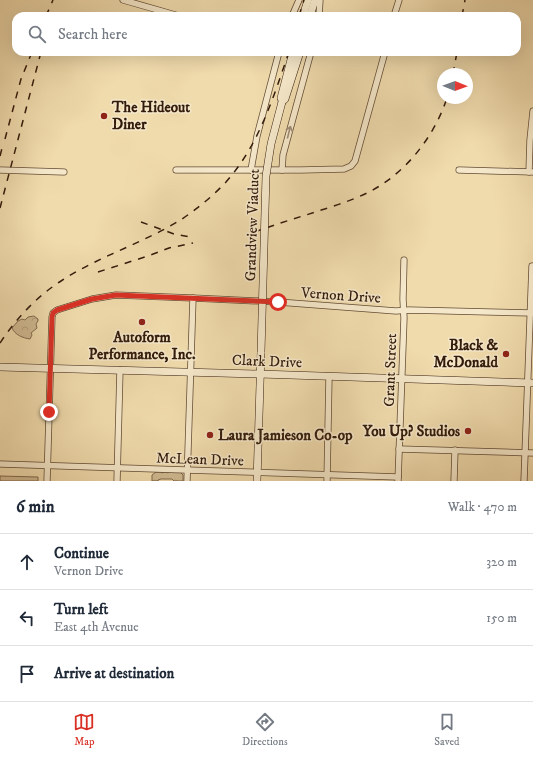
<!DOCTYPE html>
<html lang="en">
<head>
<meta charset="utf-8">
<style>
	body { margin:0; font-family:"IM FELL DW Pica",serif; background:#f6f6f7; color:#1f2937 }
	.compass { position:absolute; left:437px; top:68px; width:36px; height:36px; border-radius:50%; background:#fff; box-shadow:0 4px 16px #0002; rotate:91deg }
	.stop { position:absolute; width:12px; height:12px; margin:-9px; border:3px solid #d93025; border-radius:50%; background:#fff }
	.stop.end { background:#d93025; border-color:#fff; box-shadow:0 1px 4px #0008 }
	.list { margin:0; padding:0; list-style:none }
	h2 { display:flex; justify-content:space-between; align-items:center; height:52px; margin:0; padding:0 16px; font-size:17px }
	h2 small { font-size:13px; font-weight:400; color:#747a83 }
	.list li { display:grid; grid-template-columns:26px 1fr auto; gap:12px; align-items:center; box-sizing:border-box; height:56px; padding:0 16px; border-top:1px solid #e0e1e3 }
	.list b { display:block; font-size:15px; white-space:nowrap }
	.list p { margin:0; font-size:13px; white-space:nowrap; color:#747a83 }
	.list em { font-size:13px; font-style:normal; color:#747a83 }
	.icon { flex:none; width:22px; height:22px; fill:none; stroke:currentColor; stroke-width:2; stroke-linecap:round; stroke-linejoin:round }
	.map { position:relative; flex:none; width:533px; height:481px; overflow:hidden }
	.search { position:absolute; background:#fff; box-shadow:0 4px 16px #0002; left:12px; right:12px; top:12px; height:44px; display:flex; align-items:center; gap:10px; box-sizing:border-box; padding:0 14px; border-radius:12px; color:#747a83; font-size:15px }
	.sheet { height:220px; background:#fff }
	nav { display:flex; justify-content:space-around; align-items:center; box-sizing:border-box; height:56px; border-top:1px solid #e0e1e3; background:#fff; font-size:11px; color:#747a83 }
	nav a { display:grid; justify-items:center; gap:2px }
	nav .on { color:#d93025 }
	.map>svg:first-child { display:block }
	.forest { fill:url(#forest-crowns); stroke:#826a4f }
	.pitch { fill:#d0ba92; stroke:#826a4f }
	.lines { fill:none; stroke-linecap:round; stroke-linejoin:round }
	.street-casing { stroke:#624b34; stroke-width:7 }
	.secondary-casing { stroke:#331b0c; stroke-width:8 }
	.street { stroke:#f5e8ca; stroke-width:5.5 }
	.secondary { stroke:#f5e8ca; stroke-width:7 }
	.rail { stroke:#331b0c; stroke-width:1.5; stroke-dasharray:7 7; stroke-linecap:butt }
	.secondary-bridge-casing { stroke:#331b0c; stroke-width:8; stroke-linecap:butt }
	.secondary-bridge { stroke:#f5e8ca; stroke-width:7 }
	.oneway { stroke:#9e8c74 }
	.route { stroke:#d93025; stroke-width:5 }
	.poi-dot { fill:#8f2418; stroke:#f5e8ca; stroke-width:1.5 }
	.labels { text-anchor:middle; stroke-width:3; stroke-linejoin:round; paint-order:stroke }
	.poi-label { font-size:15px; font-weight:bold; fill:#331b0c; stroke:#f5e8ca; text-anchor:start }
	.street-label { font-size:15px; fill:#331b0c; stroke:#f5e8ca }
</style>
</head>
<body>
<div class="map">
<svg width="533" height="481" viewBox="0 0 533 481">
	<defs>
		<pattern id="forest-crowns" width="20" height="18" patternUnits="userSpaceOnUse"><rect width="20" height="18" fill="#d0ba92"/><path d="M2 6a3 3 0 1 1 6 0M12 15a3 3 0 1 1 6 0" fill="none" stroke="#b39f7d"/></pattern>
	</defs>
	<rect width="100%" height="100%" fill="#f0dbad"/>
	<filter id="stains"><feTurbulence type="fractalNoise" baseFrequency=".005" numOctaves="4"/><feColorMatrix values="0 0 0 0 .2 0 0 0 0 .09 0 0 0 0 .02 0 0 0 .5 -.17"/></filter>
	<radialGradient id="worn" r=".72"><stop offset=".6" stop-color="#630" stop-opacity="0"/><stop offset="1" stop-color="#630" stop-opacity=".3"/></radialGradient>
	<g class="forest">
		<path d="M34,316l4,3v2l-2,3 1,4 -6,5 1,2 -2,4c-7,-1 -15,-4 -18,-11l6,-7 4,-2 3,1 3,-3z"/>
		<path d="M156,472h24l3,3v6h-9l-2,-2h-11l-3,1v1h-6v-6z"/>
	</g>
	<path class="pitch" d="M0,476l38,1v4h-38z"/>
	<g class="lines">
		<defs>
			<g id="street">
				<path d="M123,0l56,16"/>
				<path d="M292,16l7,-16"/>
				<path d="M319,16l1,-16"/>
				<path d="M394,16l5,-16"/>
				<path d="M0,170l64,2"/>
				<path d="M176,170h125l43,-1 7,-3 4,-5 30,-109"/>
				<path d="M251,170l6,-34 22,-84"/>
				<path d="M282,170l1,-15 28,-103"/>
				<path d="M459,170l74,2"/>
				<path d="M529,172l1,-32 3,-29"/>
				<path d="M399,449l134,4"/>
				<path d="M0,464l398,13"/>
				<path d="M47,481l5,-164 1,-4 4,-3 35,-11 24,-4 77,3 85,4 105,8 13,1 13,-1 124,3"/>
				<path d="M117,481l3,-111"/>
				<path d="M187,481l6,-183"/>
				<path d="M327,481l2,-104"/>
				<path d="M398,481l6,-163 -1,-19 1,-39"/>
				<path d="M454,481l1,-31"/>
				<path d="M524,481l8,-215"/>
			</g>
			<g id="secondary">
				<path d="M303,16l5,-16"/>
				<path d="M310,16l5,-16"/>
				<path d="M281,98l12,-46"/>
				<path d="M282,102l3,-3 15,-47"/>
				<path d="M0,367l260,7 273,9"/>
				<path d="M257,481l4,-129"/>
			</g>
		</defs>
		<use href="#street" class="street-casing"/>
		<use href="#secondary" class="secondary-casing"/>
		<use href="#street" class="street"/>
		<use href="#secondary" class="secondary"/>
		<g class="rail">
			<path d="M46,16l7,-16"/>
			<path d="M299,16l5,-16"/>
			<path d="M462,16l3,-16"/>
			<path d="M453,74l4,-22"/>
			<path d="M5,139l16,-60 11,-27"/>
			<path d="M0,156l2,-8"/>
			<path d="M0,208l41,-156"/>
			<path d="M141,222l33,12 16,3"/>
			<path d="M254,232c18,-6 35,-12 52,-17 21,-7 43,-13 63,-23 37,-19 65,-55 78,-94"/>
			<path d="M98,272l50,-16 21,-8 24,-5"/>
			<path d="M0,343c16,-24 36,-46 61,-62 38,-25 83,-38 121,-62 16,-11 31,-23 44,-37 33,-37 47,-84 63,-130"/>
		</g>
		<defs>
			<path id="secondary-bridge" d="M261,352l5,-176 5,-32 11,-42"/>
		</defs>
		<use href="#secondary-bridge" class="secondary-bridge-casing"/>
		<use href="#secondary-bridge" class="secondary-bridge"/>
	</g>
	<defs><path id="oneway-shaft" d="M-6 0H5M1.5-3L5.5 0L1.5 3" fill="none" stroke-width="1.6" stroke-linecap="round" stroke-linejoin="round"/></defs>
	<use class="oneway" href="#oneway-shaft" transform="translate(289 132) rotate(-76)"/>
	<g class="lines">
		<path class="route" d="M49,412l3,-95 1,-4 4,-3 35,-11 24,-4 162,7"/>
	</g>
	<g class="poi-dot">
		<circle cx="104" cy="116" r="4"/>
		<circle cx="142" cy="322" r="4"/>
		<circle cx="506" cy="354" r="4"/>
		<circle cx="468" cy="431" r="4"/>
		<circle cx="210" cy="435" r="4"/>
	</g>
	<g class="labels">
		<g class="poi-label">
			<text x="112" y="112">The Hideout<tspan x="112" dy="17">Diner</tspan></text>
			<text x="142" y="342" text-anchor="middle">Autoform<tspan x="142" dy="17">Performance, Inc.</tspan></text>
			<text x="498" y="350" text-anchor="end">Black &amp;<tspan x="498" dy="17">McDonald</tspan></text>
			<text x="460" y="436" text-anchor="end">You Up? Studios</text>
			<text x="218" y="440">Laura Jamieson Co-op</text>
		</g>
		<g class="street-label">
			<text transform="translate(252 225) rotate(-88)" y="5">Grandview Viaduct</text>
			<text transform="translate(341 295) rotate(4)" y="5">Vernon Drive</text>
			<text transform="translate(267 361) rotate(2)" y="5">Clark Drive</text>
			<text transform="translate(390 370) rotate(-88)" y="5">Grant Street</text>
			<text transform="translate(200 459) rotate(2)" y="5">McLean Drive</text>
		</g>
	</g>
	<rect width="100%" height="100%" filter="url(#stains)"/>
	<rect width="100%" height="100%" fill="url(#worn)"/>
</svg>
<svg class="compass" viewBox="-18 -18 36 36"><path d="M0-13l5 13h-10z" fill="#e53935"/><path d="M0 13l5-13h-10z" fill="#747a83"/></svg>
<div class="stop" style="left:278px;top:302px"></div>
<div class="stop end" style="left:49px;top:412px"></div>
<div class="search"><svg class="icon" aria-label="search" viewBox="0 0 24 24"><circle cx="10" cy="10" r="6"/><path d="M15 15l6 6"/></svg>Search here</div>
</div>
<section class="sheet">
<h2>6 min<small>Walk · 470 m</small></h2>
<ul class="list">
<li><svg class="icon" aria-label="ahead" viewBox="0 0 24 24"><path d="M12 20V5M6 11l6-6 6 6"/></svg><div><b>Continue</b><p>Vernon Drive</p></div><em>320 m</em></li>
<li><svg class="icon" aria-label="left" viewBox="0 0 24 24"><path d="M17 20v-9H6M10 6l-5 5 5 5"/></svg><div><b>Turn left</b><p>East 4th Avenue</p></div><em>150 m</em></li>
<li><svg class="icon" aria-label="arrive" viewBox="0 0 24 24"><path d="M6 21V4h12l-3 4 3 4H6"/></svg><div><b>Arrive at destination</b></div></li>
</ul>
</section>
<nav>
<a class="on"><svg class="icon" aria-label="map" viewBox="0 0 24 24"><path d="M3 6l6-2 6 2 6-2v14l-6 2-6-2-6 2zM9 4v14M15 6v14"/></svg>Map</a>
<a><svg class="icon" aria-label="directions" viewBox="0 0 24 24"><path d="M12 3l9 9-9 9-9-9zM9 14v-3h6M13 9l2 2-2 2"/></svg>Directions</a>
<a><svg class="icon" aria-label="saved" viewBox="0 0 24 24"><path d="M7 4h10v16l-5-4-5 4z"/></svg>Saved</a>
</nav>
</body>
</html>
